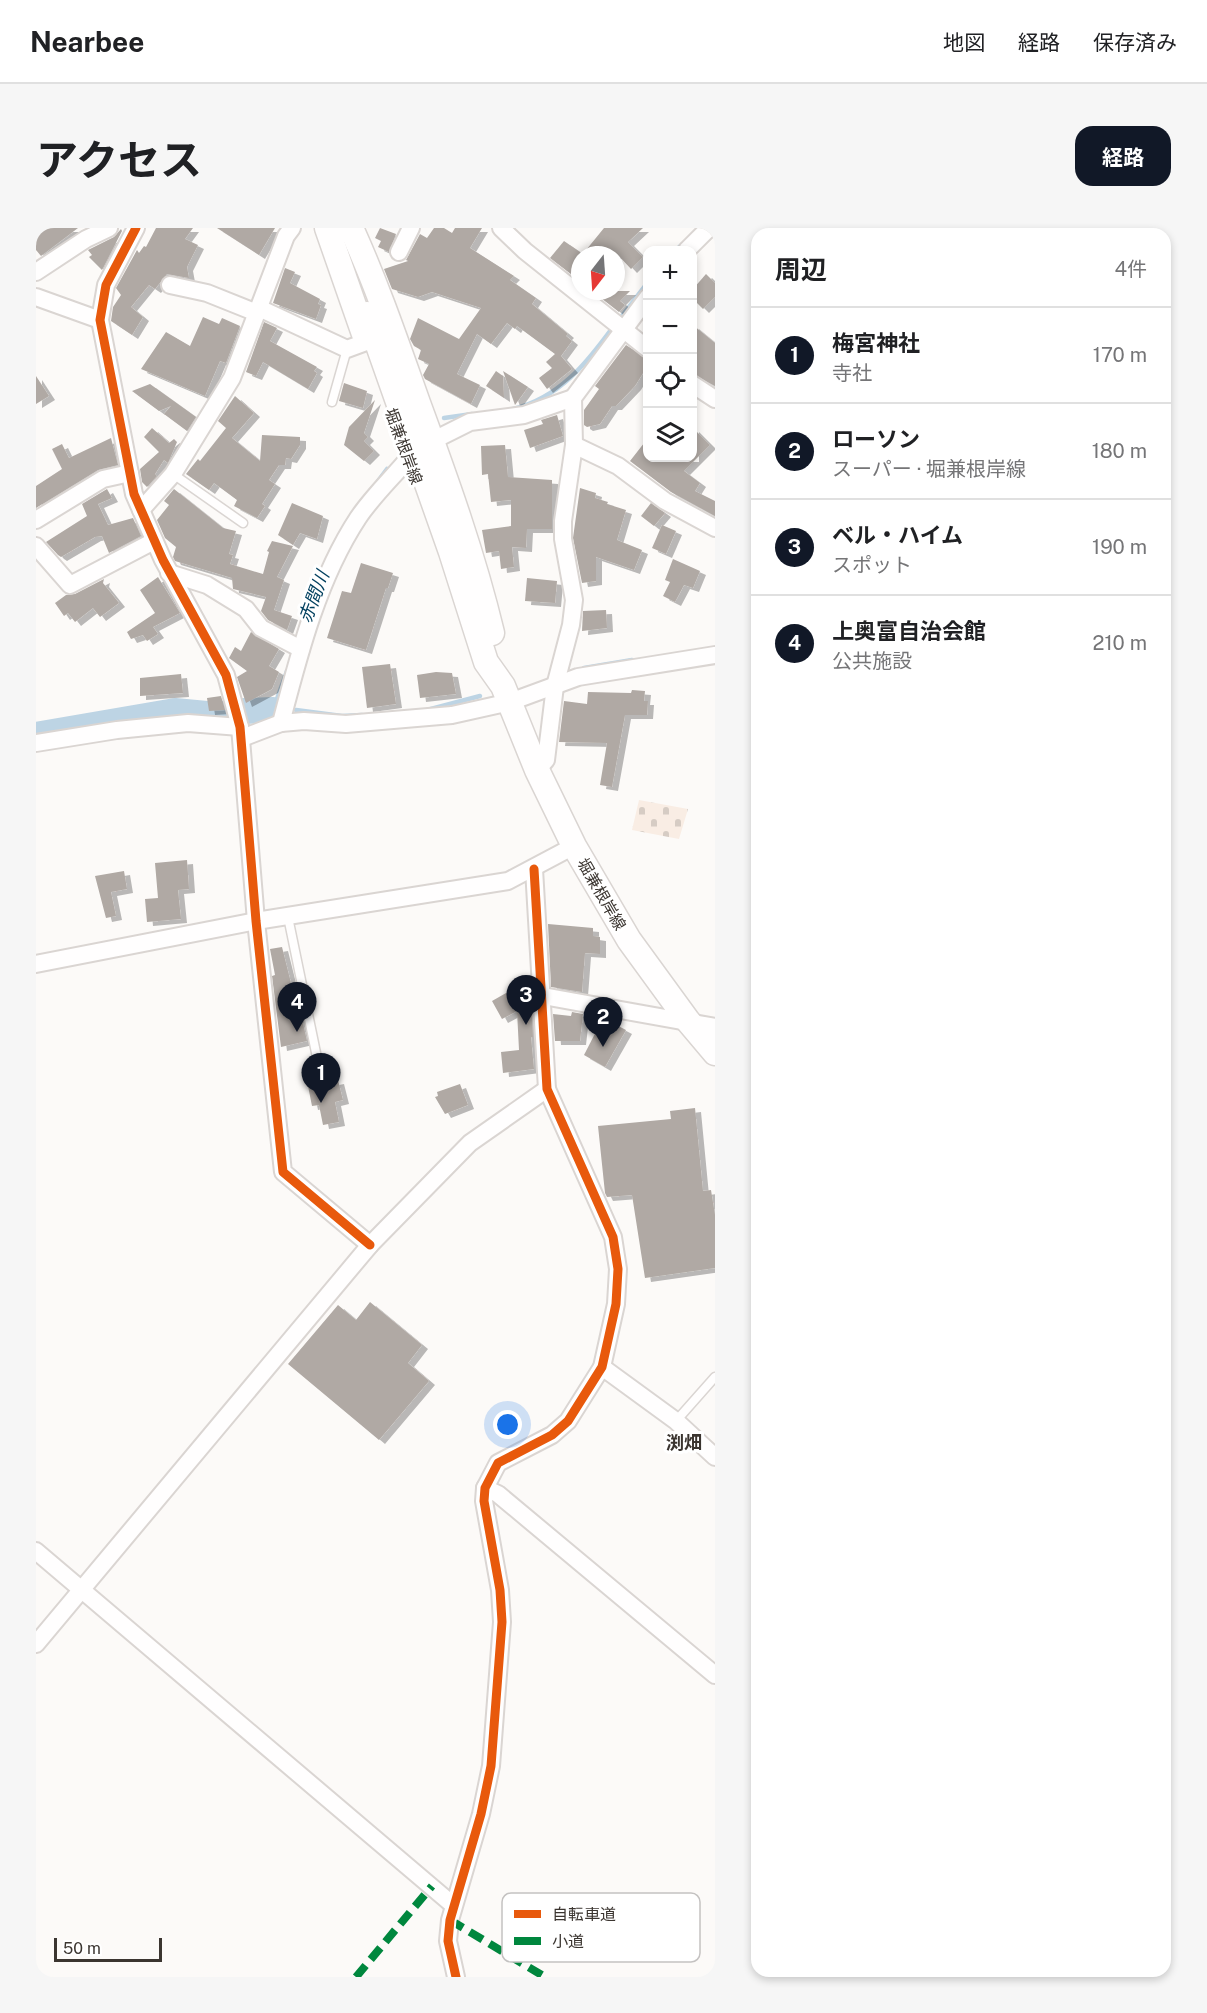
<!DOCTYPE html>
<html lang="ja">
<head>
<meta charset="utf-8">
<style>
	body { margin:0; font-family:"Public Sans","Noto Sans JP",sans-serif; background:#f6f6f6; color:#202124 }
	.controls { position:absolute; right:18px; top:18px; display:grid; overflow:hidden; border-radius:12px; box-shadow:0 3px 9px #0003 }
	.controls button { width:54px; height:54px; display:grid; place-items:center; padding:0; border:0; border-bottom:2px solid #e0e0e0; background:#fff; color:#202124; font:30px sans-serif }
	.compass { position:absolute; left:535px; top:18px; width:54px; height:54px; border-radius:50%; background:#fff; box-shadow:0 3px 9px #0003; rotate:197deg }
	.scale { position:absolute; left:18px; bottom:15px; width:108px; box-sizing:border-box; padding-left:6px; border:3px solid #3b3530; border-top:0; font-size:16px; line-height:21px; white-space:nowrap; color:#3b3530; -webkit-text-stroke:4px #fff; paint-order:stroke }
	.you { position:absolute; left:472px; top:1197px; width:21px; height:21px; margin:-15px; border:4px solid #fff; border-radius:50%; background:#1a73e8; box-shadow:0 0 0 9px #1a73e833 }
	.badge { display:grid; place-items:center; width:39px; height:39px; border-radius:50%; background:#111827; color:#fff; font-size:20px; font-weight:700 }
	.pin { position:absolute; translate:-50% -50px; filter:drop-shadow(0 2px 3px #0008) }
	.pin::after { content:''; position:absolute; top:32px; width:21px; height:18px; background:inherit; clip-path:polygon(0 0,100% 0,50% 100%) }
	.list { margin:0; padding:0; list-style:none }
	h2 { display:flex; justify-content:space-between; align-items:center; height:78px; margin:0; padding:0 24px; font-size:26px }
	h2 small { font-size:20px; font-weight:400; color:#757577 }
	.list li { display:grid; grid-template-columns:39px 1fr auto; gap:18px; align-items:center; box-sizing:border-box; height:96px; padding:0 24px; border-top:2px solid #e0e0e0 }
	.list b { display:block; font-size:22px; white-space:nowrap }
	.list p { margin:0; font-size:20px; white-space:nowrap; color:#757577 }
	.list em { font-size:20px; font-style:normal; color:#757577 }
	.icon { flex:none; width:33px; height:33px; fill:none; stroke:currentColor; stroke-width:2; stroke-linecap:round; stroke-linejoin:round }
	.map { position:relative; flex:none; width:679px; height:1749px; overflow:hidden; border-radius:18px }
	header { display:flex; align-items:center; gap:36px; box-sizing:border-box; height:84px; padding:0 30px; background:#fff; border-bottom:2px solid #e0e0e0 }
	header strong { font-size:28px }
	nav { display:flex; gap:33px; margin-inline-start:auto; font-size:21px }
	.intro { display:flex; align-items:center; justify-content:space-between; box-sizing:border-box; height:144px; padding:0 36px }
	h1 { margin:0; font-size:42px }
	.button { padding:15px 27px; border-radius:18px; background:#111827; color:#fff; font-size:21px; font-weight:700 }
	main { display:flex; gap:36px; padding:0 36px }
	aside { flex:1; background:#fff; border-radius:18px; box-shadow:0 3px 9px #0003 }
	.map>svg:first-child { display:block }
	.cemetery { fill:url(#cemetery-stones) }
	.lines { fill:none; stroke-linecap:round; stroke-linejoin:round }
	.stream { stroke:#bdd4e4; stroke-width:4.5 }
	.river { stroke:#bdd4e4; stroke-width:26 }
	.building { fill:#b0a9a4; filter:url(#shadow) }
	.service-casing { stroke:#dad5d2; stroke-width:11 }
	.minor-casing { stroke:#dad5d2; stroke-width:20 }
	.secondary-casing { stroke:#dad5d2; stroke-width:27 }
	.service { stroke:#fffefe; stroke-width:8 }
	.minor { stroke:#fffefe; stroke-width:16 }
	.secondary { stroke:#fffefe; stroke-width:24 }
	.quiet { stroke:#00873e; stroke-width:8; stroke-dasharray:15 8; stroke-linecap:butt }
	.cycleway-casing { stroke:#fff; stroke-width:13 }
	.cycleway { stroke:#e8590c; stroke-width:9 }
	.labels { text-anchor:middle; stroke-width:6; stroke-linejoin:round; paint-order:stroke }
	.street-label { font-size:16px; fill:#3b3530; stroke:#fff }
	.water-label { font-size:18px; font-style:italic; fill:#003f5e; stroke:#fff }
	.neighbourhood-label { font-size:18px; font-weight:bold; fill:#3b3530; stroke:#fff }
	.key { fill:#fff; stroke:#c4c2c1; stroke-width:1.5 }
	.key-label { font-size:16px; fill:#3b3530 }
</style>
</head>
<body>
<header>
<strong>Nearbee</strong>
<nav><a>地図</a><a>経路</a><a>保存済み</a></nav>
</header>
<div class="intro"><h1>アクセス</h1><a class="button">経路</a></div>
<main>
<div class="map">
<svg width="679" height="1749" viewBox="0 0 679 1749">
	<defs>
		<pattern id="cemetery-stones" width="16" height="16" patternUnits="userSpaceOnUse" patternTransform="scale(1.5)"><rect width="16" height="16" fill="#f9ede4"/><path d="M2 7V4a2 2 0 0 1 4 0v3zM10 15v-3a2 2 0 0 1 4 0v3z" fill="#d6ccc4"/></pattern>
		<filter id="shadow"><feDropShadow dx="6" dy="4" stdDeviation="0" flood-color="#0004"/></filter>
	</defs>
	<rect width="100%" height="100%" fill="#fcfaf8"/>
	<path class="cemetery" d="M603,572l49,9 -9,30 -47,-9z"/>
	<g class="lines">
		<g class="stream">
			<path d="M640,22l8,-7"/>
			<path d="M582,93l30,-39"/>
			<path d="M477,181c46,-11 73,-45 100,-82"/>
			<path d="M408,190l28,-4"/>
			<path d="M342,253l9,-12"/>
			<path d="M548,440l48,-8"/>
			<path d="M237,482l14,-39"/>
			<path d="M260,482l46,6 20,-1"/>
			<path d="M391,482l53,-14"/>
		</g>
		<g class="river">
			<path d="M208,483l29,-1"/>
			<path d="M0,507l139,-24 42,4 11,-2"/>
		</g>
	</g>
	<g class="building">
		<path d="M0,0h42l-37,28 -5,-6z"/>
		<path d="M120,0h37l-8,11 13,6 -11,22 2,11 -22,-4 -12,15 -6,-4 -18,22 12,10 -11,18 -21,-14 2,-14 8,-12 -5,-7 21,-38 2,3 5,-7 2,1z"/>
		<path d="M181,0h58l-16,27z"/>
		<path d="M344,0l16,6 -7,18 -11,-5 3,-6 -6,-3z"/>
		<path d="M398,0h10l8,5 3,-5h27l-12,20 44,28 -4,4 26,18 -4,6 36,30 -2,2 6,5 -11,15 11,13 -25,20 -8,-11 13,-10 -6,-6 9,-8 -38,-28 -2,3 -8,-6 -16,21 -14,-10 -20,40 23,11 -9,19 -46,-25 -2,-4 6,-11 -11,-5 3,-9 -7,-4 -4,-7 8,-21 41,21 22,-31 -49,-16 -14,5 -26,-8 -8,-20 24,-8 -2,-1 14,-26 7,4z"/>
		<path d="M568,0h39l-15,14 15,15 -12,12 -13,-14h-36z"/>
		<path d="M85,1l1,2 -20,39 -13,-13 3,-2 -4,-5 26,-13z"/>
		<path d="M528,13l16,11v29l-30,-23z"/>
		<path d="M249,40l10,4 -5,11 30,16 -2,5 3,1 -5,14 -43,-16z"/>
		<path d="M670,46l9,9v14l-12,12 -10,-10v-10z"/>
		<path d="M556,63h38l-10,10 5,4 -6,7z"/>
		<path d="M167,89l16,7 3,-6 18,8 -14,37 -6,-2 -15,35 -64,-27 25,-37 24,14z"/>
		<path d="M228,94l13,6 -7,13 47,26 -3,4 3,2 -9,16 -45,-27 -7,14 -10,-4z"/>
		<path d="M657,97l22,18v43l-22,-12z"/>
		<path d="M590,117l22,14v6l-13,21 -19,20h-4l-12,18 -13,3 -3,-2v-15l15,-21 -4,-3z"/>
		<path d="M460,143l7,5 1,22 -18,-12z"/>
		<path d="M467,143l25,16 -13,18z"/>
		<path d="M0,148l13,20 -13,8z"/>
		<path d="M308,155l23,8 -4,17 -24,-7z"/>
		<path d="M114,156l46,33 -9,14 -23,-17 7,-8 -12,5 -27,-20z"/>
		<path d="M199,168l19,17 -22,25 28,23 2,-26 38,2v8l-9,14 -5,-1 -1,7h-6l-10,15 6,4 -13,20 3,2 -8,12 -23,-12 3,-6 -23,-17 -5,7 -23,-16 12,-15 2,2 26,-33 -8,-7z"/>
		<path d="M339,172l-11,33 4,4 -4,4 10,10 -10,10 -20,-16 5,-18z"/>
		<path d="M521,187l6,21 -33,12 -6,-18 19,-6 -2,-4z"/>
		<path d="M116,200l17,15 5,-4 3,3 -9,21 -4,-3 -9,14 2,2 -10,11 -5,-5 -2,-13 19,-17 -15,-15z"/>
		<path d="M657,200l17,17 -26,26 16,12 -5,8 20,10v15l-44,-24 -41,-31 18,-23v20h45z"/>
		<path d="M75,210l7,27 -20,5 -62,38v-22l26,-17 -10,-20 10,-5 7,14z"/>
		<path d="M469,217l3,32 44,3v49h-25l-1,19 -14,-1 2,20 -13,2 -2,-18 -13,2 -4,-23 29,-4v-26l-20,2 -3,-28 -6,1 -1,-29z"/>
		<path d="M544,260l16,5 -1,5 13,4 -1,2 19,6 -9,30 25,10 -8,20 -38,-13v24l-14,2 -9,-45z"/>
		<path d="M71,261l5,9 -14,6 10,21 25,-7 8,18 -32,17 -7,-17 -7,1 -34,20 -3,-2 -12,-13 41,-26 -5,-12z"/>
		<path d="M138,261l49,39 13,3 -7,23 4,1 -3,9 33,10 6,-22 -2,-1 5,-10 21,5 -16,31 7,3 -10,30 18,6 -5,14 -19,-10 -7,-9 5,-14 -33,-8 -1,-11 -57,-17 -2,-4 3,-10 -11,-9 -8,-18 12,-15 -5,-4z"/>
		<path d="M256,275l31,13 -6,23 -17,-6 -7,12 -15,-10z"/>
		<path d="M615,275l14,10 -11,13 -13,-10z"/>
		<path d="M626,297l14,6 -10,23 -14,-6z"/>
		<path d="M637,331l27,12 -7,17 -9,-3 -9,17 -12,-6 7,-14 -5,-2z"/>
		<path d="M325,335l32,10 -5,15h-2l-20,62 -39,-12 15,-47 9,2z"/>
		<path d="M122,349l22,36 -27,14 5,7 -11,7 -4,-6 -12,4 -4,-7 28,-19 -15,-23z"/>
		<path d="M491,350l30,3 -2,22 -30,-2z"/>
		<path d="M68,351l-1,4 16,20 -19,14 -7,-9 -18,14 -7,-9 -4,3 -9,-13 11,-8 9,-1z"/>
		<path d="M570,382l1,18 -25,3 1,-20z"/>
		<path d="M215,404l28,17 -10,17 10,6 -7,17 -26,14 -9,-26 10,-6 -18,-13 6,-11 6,4z"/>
		<path d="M354,436l6,40 -29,4 -5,-41z"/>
		<path d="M400,444l16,1 4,21 -36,4 -3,-23z"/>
		<path d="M145,446l2,19 -43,3v-18z"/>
		<path d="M596,462l13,1 -1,10h4l-1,14h-22l-13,72 -12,-2 7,-42 -48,-1 5,-41 23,3 1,-12 43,1z"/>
		<path d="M185,468l4,14 -16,1 -2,-13z"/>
		<path d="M151,632l2,29 -11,1 3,29 -34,3 -2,-23 13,-1 -3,-35z"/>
		<path d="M88,643l3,18 -16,3 5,24 -10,2 -11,-42z"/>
		<path d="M512,696l45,4v8l7,1v17l-15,-1 -3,39 -31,-5z"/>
		<path d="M246,719l10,40h3l12,54 -26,6 -9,-71 3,-1 -5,-26z"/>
		<path d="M479,760l13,22h4l1,28 -2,-1 3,32 -31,4 -2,-21 18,-2 -2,-39 -15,8 -10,-18z"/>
		<path d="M536,784l11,2 -3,27h-25l-2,-27 18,2z"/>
		<path d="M567,790l23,12 -21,37 -21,-12z"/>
		<path d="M302,852l5,20 -8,2 4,20 -16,3 -4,-20 -7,1 -4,-20z"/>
		<path d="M424,856l8,21 -23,9 -10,-17 3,-1 -1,-4z"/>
		<path d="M659,880l8,83 8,-1 4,25v53l-70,10 -13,-83 -25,2 -2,-4 -7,-67 73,-7 -1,-8z"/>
		<path d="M334,1074l52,43 -14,18 21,18 -50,59 -91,-76 50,-59 18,15z"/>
	</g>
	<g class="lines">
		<defs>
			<g id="service">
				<path d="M296,174l15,-53"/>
				<path d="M137,246l70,49"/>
				<path d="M252,689l32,155"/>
				<path d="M640,1193l39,-44"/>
			</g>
			<g id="minor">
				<path d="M100,0l-30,57 -6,35 34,174 29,66 63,115 14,52 16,194 27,251 87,73"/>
				<path d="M465,0l24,23 123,98"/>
				<path d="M651,22l22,-22"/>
				<path d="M363,24l12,-24"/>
				<path d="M0,44l50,-33 23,-11"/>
				<path d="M134,57l37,8 50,20"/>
				<path d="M0,69l64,23"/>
				<path d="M223,80l88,41 19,-7"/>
				<path d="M656,156l23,15"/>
				<path d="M396,213l38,-19 54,-7 49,-17"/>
				<path d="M538,217l44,21 47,35 50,27"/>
				<path d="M105,282l32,-36 59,-96 54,-142 6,-8"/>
				<path d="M0,292l67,-41 27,-6"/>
				<path d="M0,318l34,39 84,-44"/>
				<path d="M133,345l38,12 39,24 15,19 40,21"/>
				<path d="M245,495c18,-69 37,-144 77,-205 14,-21 34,-40 50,-59"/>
				<path d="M206,510l39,-15 23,-2 42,3 106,-9 58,-13 68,-25 137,-22"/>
				<path d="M0,515l81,-13 71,-7 52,4"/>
				<path d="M501,542l9,-10 9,-74 16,-61 3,-25 -11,-61v-18l11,-76 -1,-47 75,-101"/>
				<path d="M0,736l220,-43 252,-40 66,-35"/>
				<path d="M507,768l172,31"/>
				<path d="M566,1139l74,54 39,36"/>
				<path d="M449,1260l13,6 217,181"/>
				<path d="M0,1323l417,354"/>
				<path d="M0,1416l334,-399 100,-102 77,-54"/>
				<path d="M420,1749l-8,-36 2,-21 31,-106 10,-48 11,-144 -2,-32 -16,-89 1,-13 13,-25 54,-28 16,-14 34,-54 14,-63 2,-35 -5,-32 -66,-148 -13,-220"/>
			</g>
			<g id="secondary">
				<path d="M291,0l37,106"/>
				<path d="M315,0c26,57 46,116 67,175 28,76 55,151 74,230"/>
				<path d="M331,86l84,238 35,110 17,24 34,84 37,76 55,94 59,81 27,32"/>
			</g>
		</defs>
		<use href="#service" class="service-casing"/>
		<use href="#minor" class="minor-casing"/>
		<use href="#secondary" class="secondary-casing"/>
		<use href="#service" class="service"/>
		<use href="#minor" class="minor"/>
		<use href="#secondary" class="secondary"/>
		<g class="quiet">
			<path d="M414,1692l95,57"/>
			<path d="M320,1749l76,-91"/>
		</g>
		<defs>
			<g id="cycleway">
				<path d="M100,0l-30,57 -6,35 34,174 29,66 63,115 14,52 16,194 27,251 87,73"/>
				<path d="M420,1749l-8,-36 2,-21 31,-106 10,-48 11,-144 -2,-32 -16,-89 1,-13 13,-25 54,-28 16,-14 34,-54 14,-63 2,-35 -5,-32 -66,-148 -13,-220"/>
			</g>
		</defs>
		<use href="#cycleway" class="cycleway-casing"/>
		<use href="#cycleway" class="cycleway"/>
	</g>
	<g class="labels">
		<g class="street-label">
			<text transform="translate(368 218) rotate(70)" y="6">堀兼根岸線</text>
			<text transform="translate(566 666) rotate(60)" y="6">堀兼根岸線</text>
		</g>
		<g class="water-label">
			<text transform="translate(278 369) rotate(-69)" y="6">赤間川</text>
		</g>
		<g class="neighbourhood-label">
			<text x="648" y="1221">渕畑</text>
		</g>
	</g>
	<rect x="466" y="1665" width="198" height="69" rx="9" class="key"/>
	<rect x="478" y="1682" width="27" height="8" fill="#e8590c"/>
	<rect x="478" y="1709" width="27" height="8" fill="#00873e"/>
	<g class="key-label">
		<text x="516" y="1692">自転車道</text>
		<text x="516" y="1719">小道</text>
	</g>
</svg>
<div class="controls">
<button>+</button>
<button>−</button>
<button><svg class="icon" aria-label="locate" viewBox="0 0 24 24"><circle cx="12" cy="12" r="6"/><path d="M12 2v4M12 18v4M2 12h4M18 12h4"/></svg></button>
<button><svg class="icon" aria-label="layers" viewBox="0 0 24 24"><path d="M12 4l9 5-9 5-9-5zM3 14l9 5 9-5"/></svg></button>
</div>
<svg class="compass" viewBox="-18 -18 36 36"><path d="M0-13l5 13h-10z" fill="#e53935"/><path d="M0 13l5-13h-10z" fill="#757577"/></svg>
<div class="scale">50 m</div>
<div class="you"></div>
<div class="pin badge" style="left:285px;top:875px">1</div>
<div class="pin badge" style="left:567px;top:819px">2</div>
<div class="pin badge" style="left:490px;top:797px">3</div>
<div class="pin badge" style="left:261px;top:804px">4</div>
</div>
<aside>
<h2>周辺<small>4件</small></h2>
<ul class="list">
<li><span class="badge">1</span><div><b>梅宮神社</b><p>寺社</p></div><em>170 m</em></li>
<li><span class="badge">2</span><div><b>ローソン</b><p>スーパー · 堀兼根岸線</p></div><em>180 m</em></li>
<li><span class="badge">3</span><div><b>ベル・ハイム</b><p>スポット</p></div><em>190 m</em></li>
<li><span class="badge">4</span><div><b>上奥富自治会館</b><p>公共施設</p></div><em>210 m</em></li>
</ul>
</aside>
</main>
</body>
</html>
